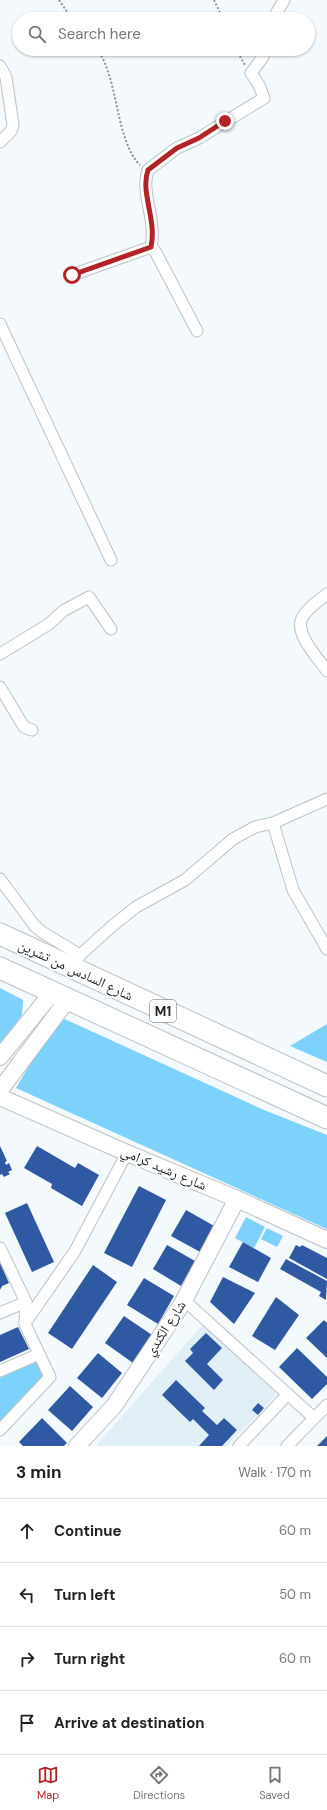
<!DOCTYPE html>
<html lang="en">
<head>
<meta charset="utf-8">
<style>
	body { margin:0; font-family:"DM Sans","Noto Naskh Arabic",sans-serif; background:#f6f6f6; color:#222 }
	.stop { position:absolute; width:12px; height:12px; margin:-9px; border:3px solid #b32227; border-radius:50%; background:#fff }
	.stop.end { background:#b32227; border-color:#fff; box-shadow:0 1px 4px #0008 }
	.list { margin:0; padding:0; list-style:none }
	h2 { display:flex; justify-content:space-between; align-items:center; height:52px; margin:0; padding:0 16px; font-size:17px }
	h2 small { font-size:13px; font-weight:400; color:#767676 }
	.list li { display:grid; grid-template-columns:26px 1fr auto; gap:12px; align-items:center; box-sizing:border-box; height:64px; padding:0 16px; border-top:1px solid #e0e0e0 }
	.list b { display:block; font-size:15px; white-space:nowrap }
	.list em { font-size:13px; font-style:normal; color:#767676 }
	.icon { flex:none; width:22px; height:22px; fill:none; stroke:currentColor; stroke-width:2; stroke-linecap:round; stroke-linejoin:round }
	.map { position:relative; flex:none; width:327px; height:1446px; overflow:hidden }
	.search { position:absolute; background:#fff; box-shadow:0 1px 3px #0004; left:12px; right:12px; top:12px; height:44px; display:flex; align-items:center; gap:10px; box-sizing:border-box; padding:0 14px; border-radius:22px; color:#767676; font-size:15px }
	.sheet { height:308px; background:#fff }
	nav { display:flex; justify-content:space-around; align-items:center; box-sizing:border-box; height:56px; border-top:1px solid #e0e0e0; background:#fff; font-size:11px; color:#767676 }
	nav a { display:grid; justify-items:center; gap:2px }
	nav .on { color:#b32227 }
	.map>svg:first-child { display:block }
	.built { fill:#e0eef5 }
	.green { fill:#7cd2fa }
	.building { fill:#2f5aa3 }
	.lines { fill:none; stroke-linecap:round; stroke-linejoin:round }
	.street-casing { stroke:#bbc1c4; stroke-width:13 }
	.secondary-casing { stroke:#bbc1c4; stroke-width:18 }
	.highway-casing { stroke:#bbc1c4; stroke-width:23 }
	.path { stroke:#8e9294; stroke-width:2; stroke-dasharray:2 2; stroke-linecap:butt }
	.street { stroke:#fff; stroke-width:11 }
	.secondary { stroke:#fff; stroke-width:16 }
	.highway { stroke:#fff; stroke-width:21 }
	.route { stroke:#b32227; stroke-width:5 }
	.labels { text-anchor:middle; stroke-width:4; stroke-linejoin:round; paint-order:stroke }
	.shield { fill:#fff; stroke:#616263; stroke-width:1 }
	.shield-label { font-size:13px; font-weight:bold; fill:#1d1f20 }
	.street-label { font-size:14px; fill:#1d1f20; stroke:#fff }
</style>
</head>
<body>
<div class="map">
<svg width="327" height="1446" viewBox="0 0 327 1446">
	<rect width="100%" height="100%" fill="#f3f9fc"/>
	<path class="built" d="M204,1323l74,70 -51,53h-131z"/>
	<g class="green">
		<path d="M0,988l23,12 -1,15 -22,32z"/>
		<path d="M58,1016l206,94 63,25v94l-311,-141z"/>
		<path d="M327,1024v38l-37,-16z"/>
		<path d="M246,1217l19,10 -11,21 -19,-10z"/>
		<path d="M267,1228l16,8 -6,11 -16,-8z"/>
		<path d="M37,1358l9,18 -46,50v-51z"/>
	</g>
	<g class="building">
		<path d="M0,1146l7,15 -2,1 1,3 3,-2 3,7 -4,2 2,2 -6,3 -2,-3 -2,1z"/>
		<path d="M37,1146l38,22 3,-5 21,12 -17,31 -31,-18 1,-4 -28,-16z"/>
		<path d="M139,1186l27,14 -34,67 -28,-14z"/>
		<path d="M27,1203l27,59 -22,10 -27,-59z"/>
		<path d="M186,1210l30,17 -14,26 -31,-17z"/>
		<path d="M243,1242l28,16 -13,24 -29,-15z"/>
		<path d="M167,1245l28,16 -14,25 -28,-17z"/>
		<path d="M296,1245l4,2 2,-2 25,13v21l-38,-21z"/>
		<path d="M286,1259l41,22 -1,19 -7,-4 2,-4 -41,-23z"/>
		<path d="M0,1263l9,20 -7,3 -2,4z"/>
		<path d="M93,1265l24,17 -45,67 -24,-16z"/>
		<path d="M223,1277l32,16 -21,31 -24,-22z"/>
		<path d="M144,1278l30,18 -16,28 -31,-19z"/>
		<path d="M276,1297l23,18 -24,35 -23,-14z"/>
		<path d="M124,1316l28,19 -19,28 -28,-20z"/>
		<path d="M324,1320l3,3v35l-21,-20z"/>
		<path d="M18,1327l11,22 -29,13v-27z"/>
		<path d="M206,1333l16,15 -15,16 16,16 -9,10 -29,-29 8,-8 -3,-4z"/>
		<path d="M297,1348l30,29v7l-15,15 -33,-32z"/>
		<path d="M98,1353l24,20 -20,25 -25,-20z"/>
		<path d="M176,1380l29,28 -3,3 15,14 7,-7 13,12 -15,16h-23l10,-11 -16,-16 -3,3 -28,-27z"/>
		<path d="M70,1386l23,21 -21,24 -24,-21z"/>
		<path d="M258,1403l6,5 -6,7 -6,-5z"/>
		<path d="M42,1418l25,25 -3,3h-41l-4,-4z"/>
		<path d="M327,1436v10h-10z"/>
	</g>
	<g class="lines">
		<defs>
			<g id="street">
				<path d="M273,19l11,-19"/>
				<path d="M0,66l6,11 7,48 -2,6 -11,11"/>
				<path d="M151,247c6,-28 -11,-54 -3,-77l29,-22 22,-10 65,-40 -5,-13 -8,-12 12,-16 2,-8"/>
				<path d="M151,247l4,4 42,80"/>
				<path d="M72,275l79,-28"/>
				<path d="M0,324l111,236"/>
				<path d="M327,594c-8,7 -23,16 -26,27 -4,16 18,38 26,50"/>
				<path d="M0,654l49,-30 14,-13 26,-14 22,32"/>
				<path d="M0,687l24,40 8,3"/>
				<path d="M273,823l20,67 34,59"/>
				<path d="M0,879l34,46 8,7 38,23"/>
				<path d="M71,968l9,-13 31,-28 25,-20 49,-27 48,-41 22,-12 18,-4 54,-24"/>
				<path d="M0,1248l26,54 -1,22 25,53 -50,53"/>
				<path d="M184,1300l130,118"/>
				<path d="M0,1313l26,-11"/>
				<path d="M25,1323l50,-72 52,-98"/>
				<path d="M0,1371l39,-17"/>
				<path d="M239,1446l49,-52"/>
				<path d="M287,1446l40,-41"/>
			</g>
			<g id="secondary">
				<path d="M0,1057l52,-64"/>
				<path d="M0,1090l68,-91"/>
				<path d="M0,1097l127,56 110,46 90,41"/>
				<path d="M77,1446l37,-40 68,-102 55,-105"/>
			</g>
			<g id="highway">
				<path d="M0,934l327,152"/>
				<path d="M0,968l327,150"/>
			</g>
		</defs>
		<use href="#street" class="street-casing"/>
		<use href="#secondary" class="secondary-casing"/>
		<use href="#highway" class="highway-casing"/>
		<g class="path">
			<path d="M59,0l13,19"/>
			<path d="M214,0l9,19"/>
			<path d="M97,49c22,30 18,91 43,116"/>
			<path d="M236,49l9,16"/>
		</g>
		<use href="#street" class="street"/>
		<use href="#secondary" class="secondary"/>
		<use href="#highway" class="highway"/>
	</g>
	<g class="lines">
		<path class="route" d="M72,275l79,-28c6,-28 -11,-54 -3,-77l29,-22 22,-10 26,-17"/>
	</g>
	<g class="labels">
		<rect class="shield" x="150" y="1000" width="26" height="22" rx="3"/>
		<g class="shield-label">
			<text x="163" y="1016">M1</text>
		</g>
		<g class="street-label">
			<text transform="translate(76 970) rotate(25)" y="5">شارع السادس من تشرين</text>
			<text transform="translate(164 1168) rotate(23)" y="5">شارع رشيد كرامي</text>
			<text transform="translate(165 1328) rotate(-57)" y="5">شارع الكندي</text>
		</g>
	</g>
</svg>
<div class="stop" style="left:72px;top:275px"></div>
<div class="stop end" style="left:225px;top:121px"></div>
<div class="search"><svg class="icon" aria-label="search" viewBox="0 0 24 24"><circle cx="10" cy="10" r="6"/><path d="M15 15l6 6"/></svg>Search here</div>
</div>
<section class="sheet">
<h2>3 min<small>Walk · 170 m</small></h2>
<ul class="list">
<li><svg class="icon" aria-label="ahead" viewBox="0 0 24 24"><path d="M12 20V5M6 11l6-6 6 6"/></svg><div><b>Continue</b></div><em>60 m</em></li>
<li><svg class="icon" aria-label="left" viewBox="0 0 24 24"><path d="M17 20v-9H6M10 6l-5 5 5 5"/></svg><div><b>Turn left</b></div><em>50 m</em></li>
<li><svg class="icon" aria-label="right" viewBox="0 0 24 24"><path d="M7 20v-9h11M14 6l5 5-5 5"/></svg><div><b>Turn right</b></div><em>60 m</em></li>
<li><svg class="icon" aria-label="arrive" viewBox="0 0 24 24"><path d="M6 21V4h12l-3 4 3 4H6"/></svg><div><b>Arrive at destination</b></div></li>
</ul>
</section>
<nav>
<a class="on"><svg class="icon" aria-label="map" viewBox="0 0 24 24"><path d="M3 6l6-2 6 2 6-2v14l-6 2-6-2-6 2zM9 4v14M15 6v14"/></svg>Map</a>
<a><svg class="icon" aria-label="directions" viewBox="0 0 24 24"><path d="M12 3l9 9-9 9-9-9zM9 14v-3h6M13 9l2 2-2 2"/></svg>Directions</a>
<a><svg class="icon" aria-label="saved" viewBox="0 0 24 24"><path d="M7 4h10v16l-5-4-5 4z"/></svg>Saved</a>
</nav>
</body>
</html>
